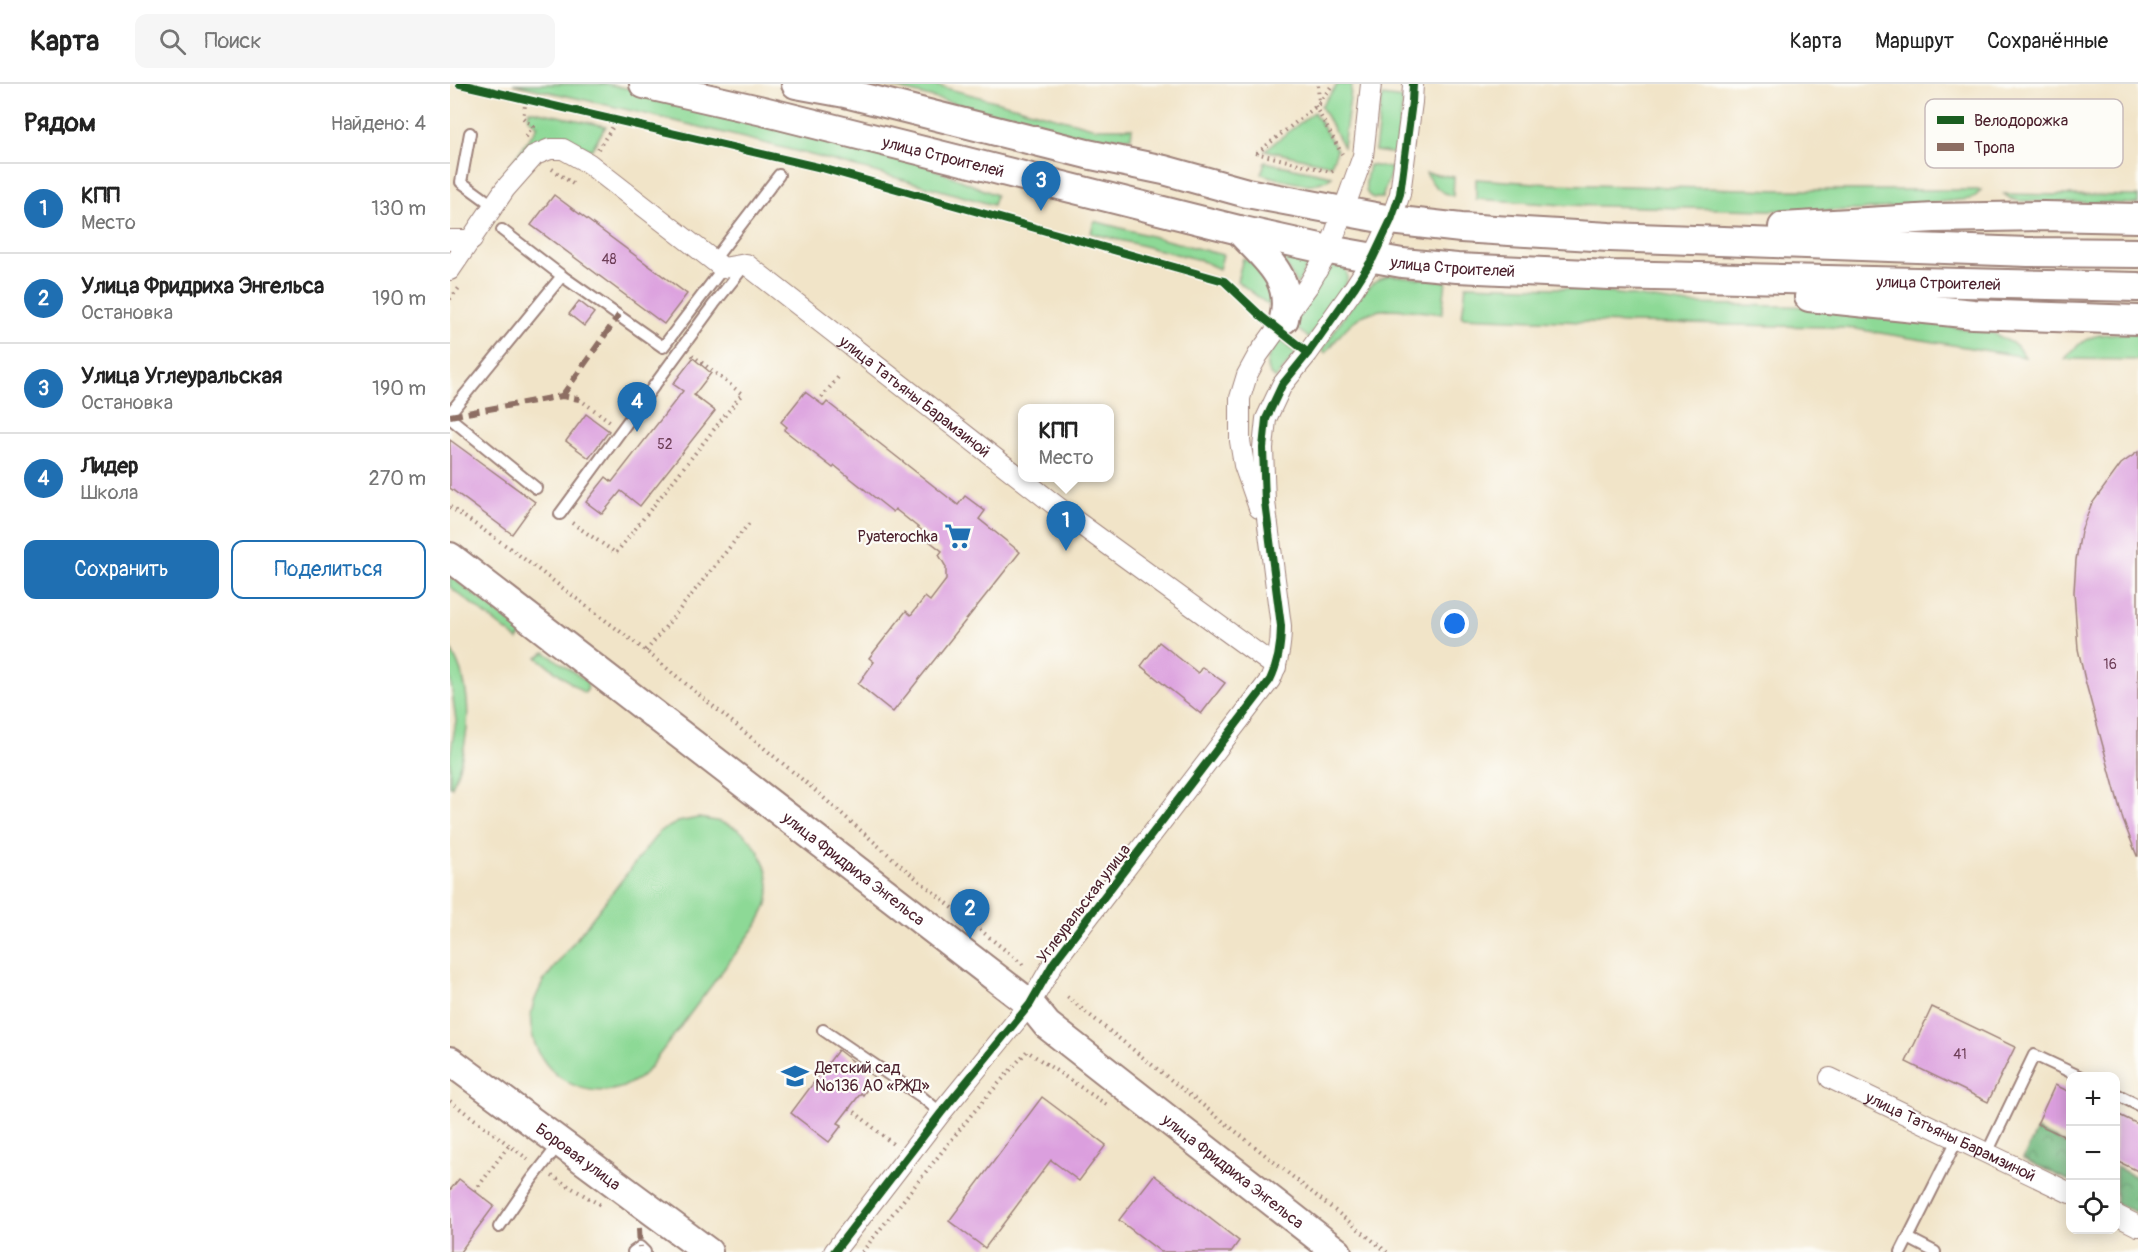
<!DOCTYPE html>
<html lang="ru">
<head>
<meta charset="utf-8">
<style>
	body { margin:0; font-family:Pangolin,sans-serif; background:#f6f6f6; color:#222 }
	.controls { position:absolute; right:18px; bottom:18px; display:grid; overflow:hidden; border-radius:12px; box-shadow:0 3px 15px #0003 }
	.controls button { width:54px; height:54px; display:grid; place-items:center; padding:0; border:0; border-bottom:2px solid #e0e0e0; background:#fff; color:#222; font:30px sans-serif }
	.you { position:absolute; left:1005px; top:540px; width:21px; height:21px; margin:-15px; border:4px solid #fff; border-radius:50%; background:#1a73e8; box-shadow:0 0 0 9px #1a73e833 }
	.badge { display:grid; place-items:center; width:39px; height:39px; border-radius:50%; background:#1f6fb2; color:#fff; font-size:20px; font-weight:700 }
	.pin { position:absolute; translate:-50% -50px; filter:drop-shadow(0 2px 3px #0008) }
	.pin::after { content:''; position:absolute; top:32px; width:21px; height:18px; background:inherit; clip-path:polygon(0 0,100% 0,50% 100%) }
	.popup { position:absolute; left:568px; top:320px; width:96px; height:78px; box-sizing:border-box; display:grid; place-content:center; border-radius:12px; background:#fff; filter:drop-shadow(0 2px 4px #0005); font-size:20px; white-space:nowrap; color:#767676 }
	.popup b { font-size:22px; color:#222 }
	.popup::after { content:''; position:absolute; left:50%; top:100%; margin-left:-12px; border:12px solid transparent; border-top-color:#fff }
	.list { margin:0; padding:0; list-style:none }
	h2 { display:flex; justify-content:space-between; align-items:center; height:78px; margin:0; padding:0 24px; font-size:26px }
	h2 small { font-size:20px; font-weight:400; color:#767676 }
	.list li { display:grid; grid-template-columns:39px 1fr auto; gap:18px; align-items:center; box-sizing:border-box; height:90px; padding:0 24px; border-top:2px solid #e0e0e0 }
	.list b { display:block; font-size:22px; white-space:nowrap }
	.list p { margin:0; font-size:20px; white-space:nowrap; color:#767676 }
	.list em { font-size:20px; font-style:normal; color:#767676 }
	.actions { display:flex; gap:12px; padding:18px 24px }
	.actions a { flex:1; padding:14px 0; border:2px solid #1f6fb2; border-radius:12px; text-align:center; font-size:21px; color:#1f6fb2 }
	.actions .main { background:#1f6fb2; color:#fff }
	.icon { flex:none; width:33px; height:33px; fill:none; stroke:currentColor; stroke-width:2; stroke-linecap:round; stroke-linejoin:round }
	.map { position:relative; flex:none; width:1688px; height:1168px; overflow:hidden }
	header { display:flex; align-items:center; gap:36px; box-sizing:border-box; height:84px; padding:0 30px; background:#fff; border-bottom:2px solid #e0e0e0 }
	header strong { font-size:28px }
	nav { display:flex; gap:33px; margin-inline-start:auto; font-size:21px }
	.search { width:420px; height:54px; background:#f6f6f6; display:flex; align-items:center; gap:15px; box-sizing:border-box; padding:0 21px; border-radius:12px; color:#767676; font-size:22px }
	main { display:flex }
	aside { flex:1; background:#fff }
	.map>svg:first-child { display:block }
	.green { fill:#8dd996; stroke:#6c7c60; stroke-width:1.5 }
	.forest { fill:url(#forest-crowns); stroke:#5e6c55; stroke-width:1.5 }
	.building { fill:#db9fde }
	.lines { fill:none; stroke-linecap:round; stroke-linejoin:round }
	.lane-casing { stroke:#9e827a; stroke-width:14 }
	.street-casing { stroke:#9e827a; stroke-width:22 }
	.secondary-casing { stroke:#9e827a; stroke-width:32 }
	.path { stroke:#9e827a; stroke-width:4; stroke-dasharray:1.5 4.5; stroke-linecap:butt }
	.lane { stroke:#fff; stroke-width:10 }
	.street { stroke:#fff; stroke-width:20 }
	.secondary { stroke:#fff; stroke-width:28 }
	.quiet { stroke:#8d6e63; stroke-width:6; stroke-dasharray:12 6; stroke-linecap:butt }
	.cycleway-casing { stroke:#fdfcf7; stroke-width:11 }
	.cycleway { stroke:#1b5e20; stroke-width:8 }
	.labels { text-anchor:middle; stroke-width:4.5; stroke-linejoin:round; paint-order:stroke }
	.number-label { font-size:14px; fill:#6e3f58 }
	.street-label { font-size:16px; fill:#4a1f2b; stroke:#fdfcf7 }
	.poi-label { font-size:16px; fill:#4a1f2b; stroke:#fdfcf7; text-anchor:end }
	.key { fill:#fdfcf7; stroke:#c7baba; stroke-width:1.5 }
	.key-label { font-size:16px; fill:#4a1f2b }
</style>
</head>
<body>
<header>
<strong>Карта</strong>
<div class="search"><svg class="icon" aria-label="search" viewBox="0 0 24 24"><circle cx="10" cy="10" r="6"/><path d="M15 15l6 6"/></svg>Поиск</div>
<nav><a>Карта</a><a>Маршрут</a><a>Сохранённые</a></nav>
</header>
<main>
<aside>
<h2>Рядом<small>Найдено: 4</small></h2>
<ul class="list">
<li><span class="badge">1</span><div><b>КПП</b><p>Место</p></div><em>130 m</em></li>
<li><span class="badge">2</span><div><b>Улица Фридриха Энгельса</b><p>Остановка</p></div><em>190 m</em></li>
<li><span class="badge">3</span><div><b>Улица Углеуральская</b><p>Остановка</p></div><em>190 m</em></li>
<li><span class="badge">4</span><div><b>Лидер</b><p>Школа</p></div><em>270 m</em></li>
</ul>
<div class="actions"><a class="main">Сохранить</a><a>Поделиться</a></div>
</aside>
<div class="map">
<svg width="1688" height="1168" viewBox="0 0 1688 1168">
	<defs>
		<pattern id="forest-crowns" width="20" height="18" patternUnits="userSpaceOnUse" patternTransform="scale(1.5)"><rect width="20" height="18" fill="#72b97f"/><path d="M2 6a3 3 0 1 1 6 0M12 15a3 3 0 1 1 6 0" fill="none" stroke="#609668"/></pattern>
	</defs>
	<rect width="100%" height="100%" fill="#fdfcf7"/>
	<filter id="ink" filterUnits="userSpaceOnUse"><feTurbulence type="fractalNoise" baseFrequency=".0167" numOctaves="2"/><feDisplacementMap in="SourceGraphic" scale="12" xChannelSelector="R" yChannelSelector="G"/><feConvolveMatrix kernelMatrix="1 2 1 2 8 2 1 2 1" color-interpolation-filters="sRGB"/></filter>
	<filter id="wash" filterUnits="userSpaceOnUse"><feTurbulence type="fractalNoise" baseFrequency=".008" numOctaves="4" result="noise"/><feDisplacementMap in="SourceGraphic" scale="24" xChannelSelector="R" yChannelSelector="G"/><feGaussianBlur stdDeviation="1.35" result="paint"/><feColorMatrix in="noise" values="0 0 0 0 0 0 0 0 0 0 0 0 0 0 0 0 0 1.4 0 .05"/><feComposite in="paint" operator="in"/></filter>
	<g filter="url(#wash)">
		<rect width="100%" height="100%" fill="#f1e4c8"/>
		<g class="green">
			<path d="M63,0h94l19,4 292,74 78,33 -3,10c-159,-46 -319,-86 -480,-121z"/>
			<path d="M430,0h51l165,44h36l-1,10h-44z"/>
			<path d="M888,0h14l-9,63 -22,-41z"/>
			<path d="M932,12l21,3 -7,55 -21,-3z"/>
			<path d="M79,26l77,16 -15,24 -29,-10 -56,40 -5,-2 37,-52 -10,-8z"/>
			<path d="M864,28l23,38 -6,15 -66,-15z"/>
			<path d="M815,78l67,14c-19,17 -49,3 -71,-2z"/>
			<path d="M919,81l23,3 -10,30c-23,3 -16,-18 -13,-33z"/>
			<path d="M976,89l28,4 -1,19c-13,-3 -21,-11 -27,-23z"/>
			<path d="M1026,95l74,5 231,6h200l-6,7 -5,2 -108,11 -50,1 -249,-6 -87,-6z"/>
			<path d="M1554,110l134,2v8l-119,-3 -8,-2z"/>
			<path d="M644,137l129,34 -4,14 -19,-9 -109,-27z"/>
			<path d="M830,170l30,7 -13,24z"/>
			<path d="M793,174c27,12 26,26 32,52l-38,-29z"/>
			<path d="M885,182l9,1c4,6 4,10 2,17l-37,54 -17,-13 36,-55z"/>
			<path d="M940,191l56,6 -4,33c-27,-3 -64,-12 -88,7 -11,8 -19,21 -28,32l-4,-3c17,-24 40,-69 68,-75z"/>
			<path d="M1016,201l118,4 105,15 135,3 169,26 23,12 9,12 -169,-28 -28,-2 -244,-5 -122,-5z"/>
			<path d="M1688,249v27l-73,-1c22,-29 40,-25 73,-26z"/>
			<path d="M829,255l17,15 -20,24h-2c-15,-11 -3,-27 5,-39z"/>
			<path d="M0,492l70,54 1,6 -3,4 -68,-53z"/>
			<path d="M0,564c26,44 20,94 2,139l-2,-1v-30l6,-35 -6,-44z"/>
			<path d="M95,568l41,29c2,5 3,9 -2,12l-47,-36z"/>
			<path d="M248,734c14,2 28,4 41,12 22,15 35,47 28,74 -2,7 -7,15 -10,21l-113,150c-7,4 -14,9 -21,12 -43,15 -88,-16 -92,-61 -2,-16 5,-30 12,-44l116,-150 19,-10z"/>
		</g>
		<g class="forest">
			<path d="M1587,1046l33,16v35l-47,-22z"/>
			<path d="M1666,1083l22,11v35l-22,-10z"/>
		</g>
		<g id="blocks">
			<g class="building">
				<path d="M104,111l133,99 -23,30 -133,-99z"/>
				<path d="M129,217l15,12 -10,13 -15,-12z"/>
				<path d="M243,274l18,15 -17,22 21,16 -75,95 -19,-15 -19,23 -16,-12 20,-25 6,5 71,-91 -10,-7z"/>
				<path d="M355,308l19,14 3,-4 131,103 7,-9 20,15 -6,8 41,33 -127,160 -35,-28 16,-22 -5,-4 37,-47 5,4 14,-18 5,4 16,-21v-13l-7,-12 3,-4 -14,-11 2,-3 -35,-28 -2,3 -58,-46 -2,2 -49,-38 3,-3 -6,-5z"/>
				<path d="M136,330l23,17 -20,27 -23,-17z"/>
				<path d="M0,356l85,62 -23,32 -62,-46z"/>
				<path d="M1688,368v404h-1l-14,-36 -38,-140 -7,-31 -4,-57 2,-32 5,-29 10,-26 30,-41z"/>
				<path d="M709,558l39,31 4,-6 23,16 -24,31 -60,-48z"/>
				<path d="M1482,923l83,40 -27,55 -82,-40z"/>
				<path d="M388,966l37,28 -12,17 -2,-2 -23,30 4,2 -13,17 -38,-29z"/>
				<path d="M1605,1001l15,7v47l-33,-15z"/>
				<path d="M592,1013l64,48 -27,36 -28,-21 -66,88 -36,-27z"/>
				<path d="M1665,1029l23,11v47l-23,-11z"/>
				<path d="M704,1091l85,66 -8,11h-70l-42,-32z"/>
				<path d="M9,1095l35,27 -34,46h-10v-62z"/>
			</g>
		</g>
	</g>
	<g filter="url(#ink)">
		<use href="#blocks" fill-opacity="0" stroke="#9e827a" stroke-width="1.5"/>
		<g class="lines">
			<defs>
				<g id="lane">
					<path d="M20,49l-9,49 33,24"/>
					<path d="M52,146l60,46 101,71 60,-79"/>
					<path d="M263,177l66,-86"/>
					<path d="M0,329l112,-137"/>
					<path d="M0,334l86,70"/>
					<path d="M110,430l154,-210 32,-40"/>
					<path d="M373,946l99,67 19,16"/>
					<path d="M1666,1010l22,11"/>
					<path d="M1537,1069l47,-98 45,21"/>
					<path d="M49,1143l33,-48 28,-36"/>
					<path d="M1458,1154l27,14"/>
					<path d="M183,1168l7,-5 5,5"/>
					<path d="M1451,1168l57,-114"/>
				</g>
				<g id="street">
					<path d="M0,156h22"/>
					<path id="s1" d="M0,186l55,-81 30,-34 15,-6h13l25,14 135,105 23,-4 327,255 203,148"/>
					<path d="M809,424l-15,-43 -4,-24v-43l7,-23 11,-20 50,-69 21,-36 34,-94 8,-72"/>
					<path id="s2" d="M1380,994l240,115"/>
					<path d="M1666,1131l22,11"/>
					<path d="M384,1168l107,-139 89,-109 24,-42 216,-282c9,-18 11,-35 11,-54l-16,-124 -2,-54 3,-29 16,-34 26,-32 46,-65 19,-30 18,-38 9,-26 12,-92 1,-18"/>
				</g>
				<g id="secondary">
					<path id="s3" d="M194,0l119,27 476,119 90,20 73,13 55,5 153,7 528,12"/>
					<path d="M346,0l49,9 242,61 77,16 83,23 144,27 70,8 148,9 419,15 110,1"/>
					<path d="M1333,143l151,-9 109,-2 95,2"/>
					<path d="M789,146c25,28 55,47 45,89"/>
					<path d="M1359,213l164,17 165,6"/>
					<path id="s4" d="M0,473l580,447 17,21 290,227"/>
					<path id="s5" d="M0,977l258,191"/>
				</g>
			</defs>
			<use href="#lane" class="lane-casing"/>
			<use href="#street" class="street-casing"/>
			<use href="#secondary" class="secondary-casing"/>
			<g class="path">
				<path d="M869,19l14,-19"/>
				<path d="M865,22l27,48"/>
				<path d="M76,53l7,-10 -10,-9 3,-19"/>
				<path d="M148,65l20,-30"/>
				<path d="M806,69l75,19 5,-3"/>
				<path d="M807,69l62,-49 -1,-20"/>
				<path d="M102,85l21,15"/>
				<path d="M0,215l9,-11"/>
				<path d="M129,315l32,23"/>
				<path d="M368,318l22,-27"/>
				<path d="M0,423l61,42 135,102 164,135 96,84 120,97"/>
				<path d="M122,439l44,30 126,-159 -50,-39"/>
				<path d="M196,567l104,-129"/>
				<path d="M617,913l320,255"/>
				<path d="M0,1017l79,59"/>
				<path d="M400,1024l44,37"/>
				<path d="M102,1092l50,30"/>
				<path d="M25,1107l34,-46"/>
				<path d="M412,1168l110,-138 55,-63 80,54"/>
			</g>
			<use href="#lane" class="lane"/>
			<use href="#street" class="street"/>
			<use href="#secondary" class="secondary"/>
			<g class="quiet">
				<path d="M112,312l57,-81"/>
				<path d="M0,332l112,-20 17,3"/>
				<path d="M189,1144l1,19"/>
			</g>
			<defs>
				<g id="cycleway">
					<path d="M10,0l362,84 402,113 38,36 46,36"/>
					<path d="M384,1168l107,-139 89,-109 24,-42 216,-282c9,-18 11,-35 11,-54l-16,-124 -2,-54 3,-29 16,-34 26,-32 46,-65 19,-30 18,-38 9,-26 12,-92 1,-18"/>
				</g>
			</defs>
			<use href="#cycleway" class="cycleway-casing"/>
			<use href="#cycleway" class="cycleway"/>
		</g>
	</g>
	<defs>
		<symbol id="supermarket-bare" viewBox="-9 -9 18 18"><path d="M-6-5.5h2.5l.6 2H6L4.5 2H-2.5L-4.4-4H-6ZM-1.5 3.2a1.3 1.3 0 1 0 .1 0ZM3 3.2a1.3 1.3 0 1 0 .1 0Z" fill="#1f6fb2" stroke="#fdfcf7" stroke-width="2.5" paint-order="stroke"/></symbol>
		<symbol id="school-bare" viewBox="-9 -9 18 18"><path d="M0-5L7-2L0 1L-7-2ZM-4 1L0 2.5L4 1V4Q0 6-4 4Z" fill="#1f6fb2" stroke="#fdfcf7" stroke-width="2.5" paint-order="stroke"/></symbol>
	</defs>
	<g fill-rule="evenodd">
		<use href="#supermarket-bare" x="489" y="433" width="38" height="38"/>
		<use href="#school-bare" x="326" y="973" width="38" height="38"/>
	</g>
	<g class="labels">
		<g class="number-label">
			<text x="159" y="180">48</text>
			<text x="215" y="365">52</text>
			<text x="1660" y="585">16</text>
			<text x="1510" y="975">41</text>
		</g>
		<g class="street-label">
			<text dy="6" stroke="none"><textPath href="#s3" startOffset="308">улица Строителей</textPath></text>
			<text dy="6" stroke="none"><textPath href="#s3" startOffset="830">улица Строителей</textPath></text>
			<text dy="6" stroke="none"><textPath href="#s3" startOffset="1316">улица Строителей</textPath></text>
			<text dy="6" stroke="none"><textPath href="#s1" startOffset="610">улица Татьяны Барамзиной</textPath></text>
			<text dy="6" stroke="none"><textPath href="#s4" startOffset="510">улица Фридриха Энгельса</textPath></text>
			<text transform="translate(633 819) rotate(-53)" y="6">Углеуральская улица</text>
			<text dy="6" stroke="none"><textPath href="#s2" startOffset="134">улица Татьяны Барамзиной</textPath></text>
			<text dy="6" stroke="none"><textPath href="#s5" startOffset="160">Боровая улица</textPath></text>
			<text dy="6" stroke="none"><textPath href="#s4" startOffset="996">улица Фридриха Энгельса</textPath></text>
		</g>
		<g class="poi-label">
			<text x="488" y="458">Pyaterochka</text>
			<text x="365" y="989" text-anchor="start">Детский сад<tspan x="365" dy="18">№136 АО «РЖД»</tspan></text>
		</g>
	</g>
	<rect x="1475" y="15" width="198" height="69" rx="9" class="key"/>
	<rect x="1487" y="32" width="27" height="8" fill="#1b5e20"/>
	<rect x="1487" y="59" width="27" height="8" fill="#8d6e63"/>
	<g class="key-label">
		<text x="1524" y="42">Велодорожка</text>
		<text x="1524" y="69">Тропа</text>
	</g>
</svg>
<div class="controls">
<button>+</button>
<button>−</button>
<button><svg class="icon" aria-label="locate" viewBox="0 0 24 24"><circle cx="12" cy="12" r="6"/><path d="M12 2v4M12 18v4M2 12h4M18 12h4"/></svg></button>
</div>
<div class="you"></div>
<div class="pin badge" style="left:616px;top:467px">1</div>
<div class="popup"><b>КПП</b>Место</div>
<div class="pin badge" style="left:520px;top:855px">2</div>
<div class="pin badge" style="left:591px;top:127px">3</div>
<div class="pin badge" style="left:187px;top:348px">4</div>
</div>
</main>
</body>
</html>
